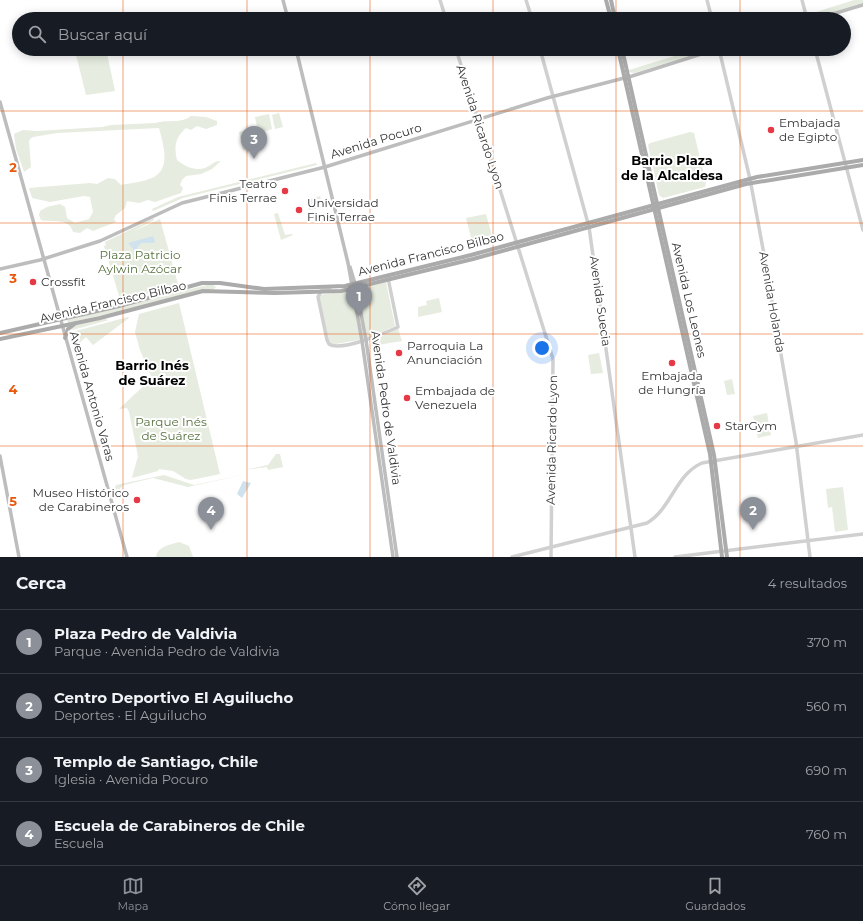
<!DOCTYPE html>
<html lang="es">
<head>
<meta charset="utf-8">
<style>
	body { margin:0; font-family:Montserrat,sans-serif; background:#20242c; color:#f1f3f6 }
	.you { position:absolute; left:542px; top:348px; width:14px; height:14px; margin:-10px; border:3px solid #fff; border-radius:50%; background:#1a73e8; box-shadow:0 0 0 6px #1a73e833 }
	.badge { display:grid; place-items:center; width:26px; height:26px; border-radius:50%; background:#8c9099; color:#fff; font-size:13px; font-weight:700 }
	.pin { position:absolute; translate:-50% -33px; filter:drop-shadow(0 1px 2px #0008) }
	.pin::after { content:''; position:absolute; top:21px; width:14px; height:12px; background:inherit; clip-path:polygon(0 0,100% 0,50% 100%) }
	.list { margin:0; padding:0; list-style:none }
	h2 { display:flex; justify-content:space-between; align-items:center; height:52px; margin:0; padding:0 16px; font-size:17px }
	h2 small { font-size:13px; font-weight:400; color:#9ea1a6 }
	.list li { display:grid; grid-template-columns:26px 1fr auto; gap:12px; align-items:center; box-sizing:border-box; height:64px; padding:0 16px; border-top:1px solid #363941 }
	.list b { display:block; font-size:15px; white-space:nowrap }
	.list p { margin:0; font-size:13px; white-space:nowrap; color:#9ea1a6 }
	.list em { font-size:13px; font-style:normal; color:#9ea1a6 }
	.icon { flex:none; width:22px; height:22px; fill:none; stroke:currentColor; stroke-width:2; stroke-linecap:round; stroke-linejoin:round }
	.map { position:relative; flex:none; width:863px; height:557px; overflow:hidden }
	.search { position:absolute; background:#171b24; box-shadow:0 2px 10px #0003; left:12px; right:12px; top:12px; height:44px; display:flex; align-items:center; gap:10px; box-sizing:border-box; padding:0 14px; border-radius:22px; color:#9ea1a6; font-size:15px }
	.sheet { height:308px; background:#171b24 }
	nav { display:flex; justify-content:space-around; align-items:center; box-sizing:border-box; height:56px; border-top:1px solid #363941; background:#171b24; font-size:11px; color:#9ea1a6 }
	nav a { display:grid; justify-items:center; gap:2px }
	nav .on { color:#8c9099 }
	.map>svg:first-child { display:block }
	.green { fill:#e6ecdf }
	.water { fill:#cfe2ee }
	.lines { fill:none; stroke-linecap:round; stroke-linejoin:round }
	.tertiary { stroke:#d0d0d0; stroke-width:3.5 }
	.secondary { stroke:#bdbdbd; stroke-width:3.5 }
	.primary { stroke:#ababab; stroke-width:4 }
	.grid { fill:none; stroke:#e8590c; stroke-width:1; stroke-opacity:0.55 }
	.poi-dot { fill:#e63946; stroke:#fff; stroke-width:1.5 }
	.labels { text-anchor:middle; stroke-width:4; stroke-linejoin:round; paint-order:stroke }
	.poi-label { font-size:12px; fill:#333; stroke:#fff; text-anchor:start }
	.street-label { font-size:12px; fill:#333; stroke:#fff }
	.park-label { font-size:12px; fill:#56703f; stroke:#fff }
	.neighbourhood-label { font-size:13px; font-weight:bold; fill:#000; stroke:#fff }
	.grid-label { font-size:13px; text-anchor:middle; font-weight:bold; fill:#e8590c; stroke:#fff; stroke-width:4; stroke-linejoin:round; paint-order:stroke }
</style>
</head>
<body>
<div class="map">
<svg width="863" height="557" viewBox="0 0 863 557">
	<rect width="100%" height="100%" fill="#fff"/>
	<g class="green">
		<path d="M854,0h9v4l-54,15h-15z"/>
		<path d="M94,49h12l9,42 -29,4 -10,-40 1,-2z"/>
		<path d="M697,49h13l-76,24 -5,-1v-2z"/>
		<path d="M279,113l4,14 -8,2 -3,-14z"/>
		<path d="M269,114l3,15 -12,4 2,7 3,-1 1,6 -23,5 -4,-18 18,-5 -2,-10z"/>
		<path d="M191,116l15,1 11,4v4l-11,4 -9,-3 -6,4 -5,-2c-11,10 -12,18 -9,32 8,7 20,12 30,7 6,-3 7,-6 14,-6l-9,8 -11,5 -15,2 -4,4 -2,5 3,3 -2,5 -26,9 -7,-2 -9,3 -12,-2 -2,7 -9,7 -2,4 2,3 -23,9 -6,-3 -7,5 -7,-1c-4,-15 -21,-9 -32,-12l-2,-5 1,-4 7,-4 13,-3 5,3 2,11 8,5 14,-4 4,-7 -3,-15 -6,-1 -34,6 -18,-4 -3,-10 61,-5 7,1 11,-6 7,1 6,6c9,-2 22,-3 31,-7 20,-9 11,-34 7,-50l-102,5 -24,4 -3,2 -1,2 2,26 -7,5 -8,-23 -2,-15 9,-4 14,1 65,-4 9,-2 45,-2c12,-4 25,1 35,-7z"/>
		<path d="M690,132l4,1 12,50 -1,4 -42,11 -4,-3 -11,-50 2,-2z"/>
		<path d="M316,163l1,2 -134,33 -30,13 -1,-2 26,-12z"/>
		<path d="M320,196l3,11 -14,3 -3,-10z"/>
		<path d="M278,213l7,22 7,-1 1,1 -12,5 -7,-26z"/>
		<path d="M486,214l8,29 -20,6 -8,-31z"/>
		<path d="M154,218v2l-22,12 28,-13 18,65 -4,1v2l-39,11 -15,1 -16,-53 2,-1 -1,-3z"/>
		<path d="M386,282l9,44 -26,12 -33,6 -6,-1 -3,-3 -8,-45 29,-4 3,3 8,-1 2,-5z"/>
		<path d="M207,285h6l3,2 -2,2 -146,34 -1,-3z"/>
		<path d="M439,298l3,14 -24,5v-10l9,-2 -1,-4z"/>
		<path d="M179,303l41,171 -29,6 -5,-1 -13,-8 -14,-2 -1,2 -26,7 6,-22 -9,-44 -2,-4 -8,1 33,-31 -12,-28 -5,-18 4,-18z"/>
		<path d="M128,317l1,1 -36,27 -7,-8 -12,11 -4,-13 2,-3z"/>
		<path d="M105,319l4,1 -37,10 -1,-1 9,-6z"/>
		<path d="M398,328l4,13 -30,5 -1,-4z"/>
		<path d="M599,353l4,20 -12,1 -3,-19z"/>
		<path d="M732,379l3,15 -8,1 -3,-14z"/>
		<path d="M767,413l4,22 -13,3 -5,-22z"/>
		<path d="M276,454h4l3,13 -15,3 -1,-3 -23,3 24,-5z"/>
		<path d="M251,473l-63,14 -35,-9 -29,7 -7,6 -2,-3 1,-3 48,-10 30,10z"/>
		<path d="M843,487l5,43 -13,2 -3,-25 -4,1 -2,-19z"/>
		<path d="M179,542l10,4 4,11h-37c2,-11 14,-12 23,-15z"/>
	</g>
	<g class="water">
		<path d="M153,236l2,5 -1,2h-13l-4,5v6l-9,-11z"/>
		<path d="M243,481l8,2 -9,15 -5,-4z"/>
	</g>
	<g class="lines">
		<g class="tertiary">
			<path d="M440,0l6,19"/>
			<path d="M526,0l6,19"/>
			<path d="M707,0l5,19"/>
			<path d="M802,0l5,19"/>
			<path d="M456,49l97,310 -2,198"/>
			<path d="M540,49l49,178 46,330"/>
			<path d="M719,49l31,130 13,70 33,193 14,115"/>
			<path d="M815,49l48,181"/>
			<path d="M330,288l-9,3 -3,6 9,43 2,4c12,8 56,-11 69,-17l-10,-49"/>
			<path d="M512,557l135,-34c25,-15 28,-48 55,-60l161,-28"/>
			<path d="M675,557l188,-23"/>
		</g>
		<g class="secondary">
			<path d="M283,0l5,19"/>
			<path d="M816,19l47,-14"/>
			<path d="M296,49l52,214 14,78 31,216"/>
			<path d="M0,102l127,455"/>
			<path d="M350,267l6,20 10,53 31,217"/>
			<path d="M0,269l40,-9 60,-19 82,-38 143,-36 222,-69 85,-22 85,-27"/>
			<path d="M0,456l19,101"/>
		</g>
		<g class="primary">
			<path d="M606,0l5,19"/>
			<path d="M611,0l4,19"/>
			<path d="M618,49l92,405 12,103"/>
			<path d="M622,49l92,406 13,102"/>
			<path d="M0,333l119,-27 83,-23h18l44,6 81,-3 126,-31 286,-78 106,-17"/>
			<path d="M65,338l3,-9 8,-6"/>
			<path d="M0,339l100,-21 103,-27 72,2 66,-2 132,-32 273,-75 117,-19"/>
		</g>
	</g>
	<path class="grid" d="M123,0v19M247,0v19M370,0v19M493,0v19M616,0v19M740,0v19M123,49v508M247,49v508M370,49v508M493,49v508M616,49v508M740,49v508M0,111h863M0,223h863M0,334h863M0,446h863"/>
	<g class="poi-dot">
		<circle cx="771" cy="130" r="4"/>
		<circle cx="285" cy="191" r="4"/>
		<circle cx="299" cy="210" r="4"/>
		<circle cx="33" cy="282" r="4"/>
		<circle cx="399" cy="353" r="4"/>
		<circle cx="672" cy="363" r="4"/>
		<circle cx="407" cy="398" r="4"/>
		<circle cx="717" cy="426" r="4"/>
		<circle cx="137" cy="500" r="4"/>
	</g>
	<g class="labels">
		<g class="poi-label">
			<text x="779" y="127">Embajada<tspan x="779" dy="14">de Egipto</tspan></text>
			<text x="277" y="188" text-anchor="end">Teatro<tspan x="277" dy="14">Finis Terrae</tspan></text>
			<text x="307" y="207">Universidad<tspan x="307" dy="14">Finis Terrae</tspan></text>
			<text x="41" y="286">Crossfit</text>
			<text x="407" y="350">Parroquia La<tspan x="407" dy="14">Anunciación</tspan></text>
			<text x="672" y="380" text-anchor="middle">Embajada<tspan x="672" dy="14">de Hungría</tspan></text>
			<text x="415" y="395">Embajada de<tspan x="415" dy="14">Venezuela</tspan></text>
			<text x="725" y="430">StarGym</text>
			<text x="129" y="497" text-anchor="end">Museo Histórico<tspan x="129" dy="14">de Carabineros</tspan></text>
		</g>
		<g class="street-label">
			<text transform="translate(480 127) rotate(72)" y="4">Avenida Ricardo Lyon</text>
			<text transform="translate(376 141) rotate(-17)" y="4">Avenida Pocuro</text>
			<text transform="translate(431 254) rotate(-14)" y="4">Avenida Francisco Bilbao</text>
			<text transform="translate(689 300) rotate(77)" y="4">Avenida Los Leones</text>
			<text transform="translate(600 301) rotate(82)" y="4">Avenida Suecia</text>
			<text transform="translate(113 302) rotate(-13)" y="4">Avenida Francisco Bilbao</text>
			<text transform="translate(772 302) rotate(80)" y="4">Avenida Holanda</text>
			<text transform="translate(92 396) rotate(74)" y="4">Avenida Antonio Varas</text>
			<text transform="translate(386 408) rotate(82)" y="4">Avenida Pedro de Valdivia</text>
			<text transform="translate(552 440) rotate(-89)" y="4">Avenida Ricardo Lyon</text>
		</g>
		<g class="park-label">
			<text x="140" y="259">Plaza Patricio<tspan x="140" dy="14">Aylwin Azócar</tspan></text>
			<text x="171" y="426">Parque Inés<tspan x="171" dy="14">de Suárez</tspan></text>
		</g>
		<g class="neighbourhood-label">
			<text x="672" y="165">Barrio Plaza<tspan x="672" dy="15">de la Alcaldesa</tspan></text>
			<text x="152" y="370">Barrio Inés<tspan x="152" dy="15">de Suárez</tspan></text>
		</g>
	</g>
	<g class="grid-label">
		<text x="13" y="172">2</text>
		<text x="13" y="283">3</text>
		<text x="13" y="394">4</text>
		<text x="13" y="506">5</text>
	</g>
</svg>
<div class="you"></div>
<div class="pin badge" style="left:359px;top:316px">1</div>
<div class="pin badge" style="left:753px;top:530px">2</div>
<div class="pin badge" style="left:254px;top:159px">3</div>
<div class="pin badge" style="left:211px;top:530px">4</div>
<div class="search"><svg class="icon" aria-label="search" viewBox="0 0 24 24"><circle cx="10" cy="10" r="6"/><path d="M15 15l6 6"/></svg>Buscar aquí</div>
</div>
<section class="sheet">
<h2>Cerca<small>4 resultados</small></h2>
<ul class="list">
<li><span class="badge">1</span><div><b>Plaza Pedro de Valdivia</b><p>Parque · Avenida Pedro de Valdivia</p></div><em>370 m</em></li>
<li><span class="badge">2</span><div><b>Centro Deportivo El Aguilucho</b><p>Deportes · El Aguilucho</p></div><em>560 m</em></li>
<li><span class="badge">3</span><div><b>Templo de Santiago, Chile</b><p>Iglesia · Avenida Pocuro</p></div><em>690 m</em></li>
<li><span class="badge">4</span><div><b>Escuela de Carabineros de Chile</b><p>Escuela</p></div><em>760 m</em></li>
</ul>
</section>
<nav>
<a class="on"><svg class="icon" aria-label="map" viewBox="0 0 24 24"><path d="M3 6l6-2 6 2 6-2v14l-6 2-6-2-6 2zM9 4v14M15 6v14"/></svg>Mapa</a>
<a><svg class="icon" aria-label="directions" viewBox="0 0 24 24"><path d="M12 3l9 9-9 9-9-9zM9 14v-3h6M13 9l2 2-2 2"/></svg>Cómo llegar</a>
<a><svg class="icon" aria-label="saved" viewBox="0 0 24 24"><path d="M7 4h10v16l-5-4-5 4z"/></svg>Guardados</a>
</nav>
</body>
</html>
